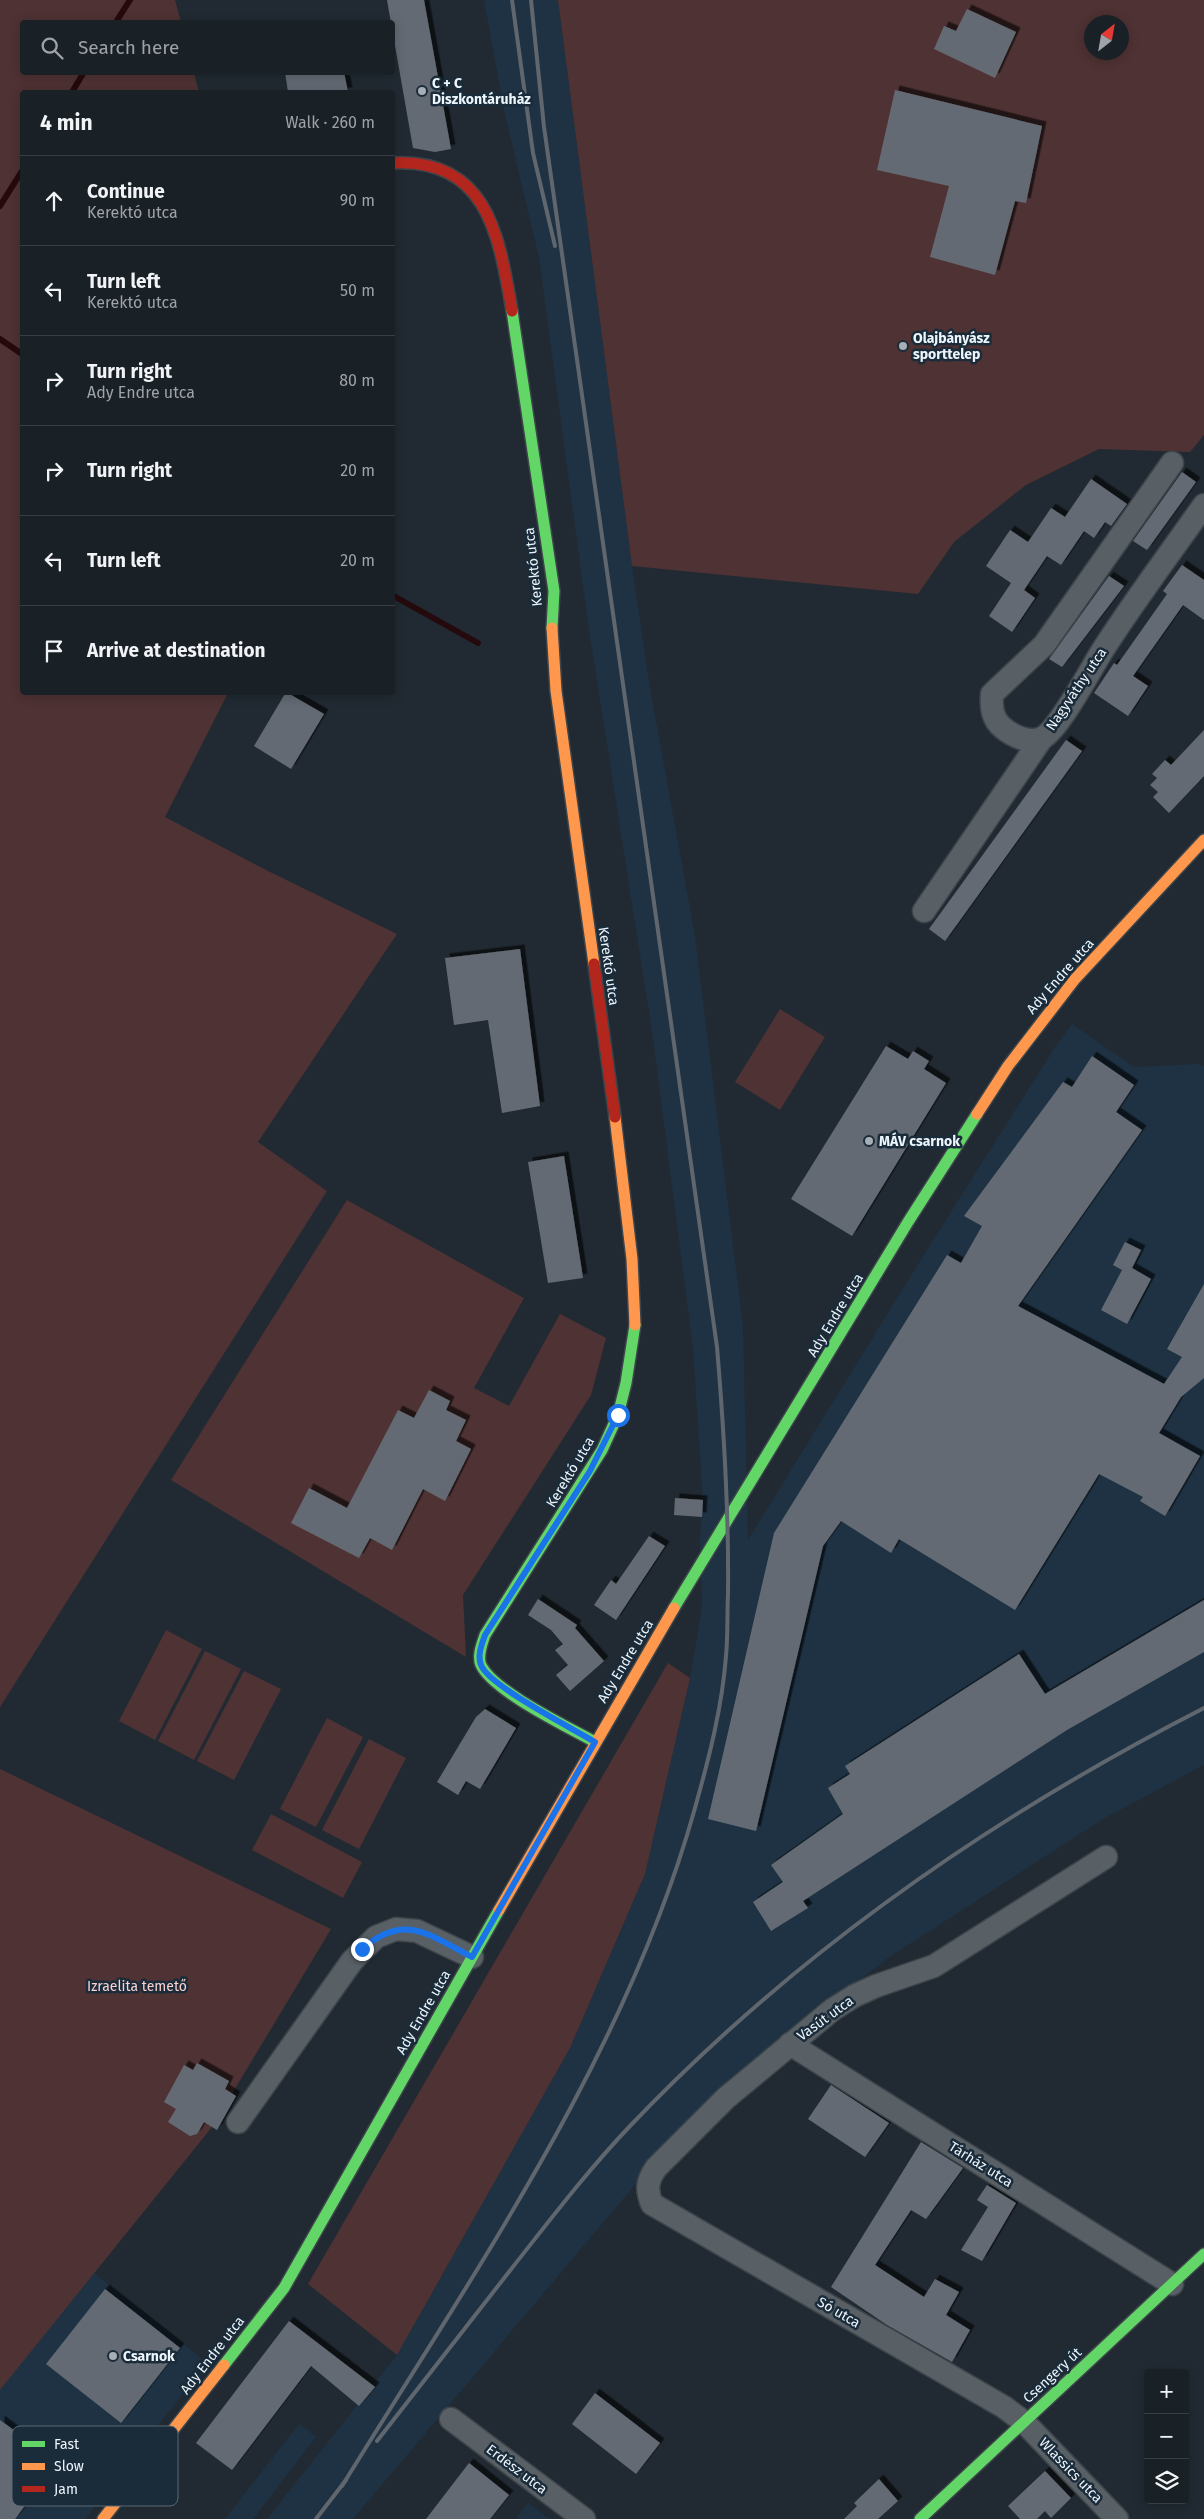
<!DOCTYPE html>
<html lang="en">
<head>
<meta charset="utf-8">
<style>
	body { margin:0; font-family:"Fira Sans",sans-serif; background:#22282e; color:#f1f3f6 }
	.controls { position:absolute; right:15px; bottom:15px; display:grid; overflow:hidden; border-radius:5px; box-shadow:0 2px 12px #0003 }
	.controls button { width:45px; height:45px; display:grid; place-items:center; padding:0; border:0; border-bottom:1px solid #373e43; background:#192026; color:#f1f3f6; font:25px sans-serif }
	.compass { position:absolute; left:1084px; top:15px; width:45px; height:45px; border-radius:50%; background:#192026; box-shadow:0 2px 12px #0003; rotate:31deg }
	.stop { position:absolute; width:15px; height:15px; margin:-11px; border:4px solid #1a73e8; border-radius:50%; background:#fff }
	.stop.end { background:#1a73e8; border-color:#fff; box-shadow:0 1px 5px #0008 }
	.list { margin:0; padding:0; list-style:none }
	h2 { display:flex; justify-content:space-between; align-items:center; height:65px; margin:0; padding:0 20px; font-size:21px }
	h2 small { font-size:16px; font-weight:400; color:#9fa3a7 }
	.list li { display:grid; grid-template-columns:32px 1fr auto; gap:15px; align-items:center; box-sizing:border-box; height:90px; padding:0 20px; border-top:1px solid #373e43 }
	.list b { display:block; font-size:19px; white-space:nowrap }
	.list p { margin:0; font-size:16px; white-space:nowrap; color:#9fa3a7 }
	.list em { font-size:16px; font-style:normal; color:#9fa3a7 }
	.icon { flex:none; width:28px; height:28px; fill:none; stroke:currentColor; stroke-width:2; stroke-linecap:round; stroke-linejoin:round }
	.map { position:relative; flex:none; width:1204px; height:2519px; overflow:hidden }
	.search { position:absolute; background:#192026; box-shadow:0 2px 12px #0003; left:20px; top:20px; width:375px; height:55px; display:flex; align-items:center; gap:12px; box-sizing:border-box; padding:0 18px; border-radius:5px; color:#9fa3a7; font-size:19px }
	.panel { position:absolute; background:#192026; box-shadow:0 2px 12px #0003; left:20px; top:90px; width:375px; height:605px; border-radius:5px }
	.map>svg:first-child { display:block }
	.built { fill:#1e3243 }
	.green { fill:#4f3233; fill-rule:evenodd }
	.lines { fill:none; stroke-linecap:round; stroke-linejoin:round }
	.stream { stroke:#250a0d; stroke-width:6 }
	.building { fill:#646b73; filter:url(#shadow) }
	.street-casing { stroke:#3d444a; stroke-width:25 }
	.fast-casing { stroke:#3d444a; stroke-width:14 }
	.slow-casing { stroke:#3d444a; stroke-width:14 }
	.jam-casing { stroke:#3d444a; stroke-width:14 }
	.street { stroke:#586066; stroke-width:22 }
	.fast { stroke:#63d668; stroke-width:11 }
	.slow { stroke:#ff974d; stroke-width:11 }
	.jam { stroke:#b3261e; stroke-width:11 }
	.rail { stroke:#60666e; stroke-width:4 }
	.route { stroke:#1a73e8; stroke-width:6 }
	.poi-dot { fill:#a6aeb6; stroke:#1a2b39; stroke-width:2 }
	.labels { text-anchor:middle; stroke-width:5; stroke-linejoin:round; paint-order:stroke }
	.poi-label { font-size:14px; font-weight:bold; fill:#edf5fd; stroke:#1a2b39; text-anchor:start }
	.street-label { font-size:14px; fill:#edf5fd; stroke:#1a2b39 }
	.park-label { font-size:14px; fill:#fcd1d0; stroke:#1a2b39 }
	.key { fill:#1a2b39; stroke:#596874; stroke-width:1 }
	.key-label { font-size:14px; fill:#edf5fd }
</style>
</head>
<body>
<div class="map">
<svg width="1204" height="2519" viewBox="0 0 1204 2519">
	<defs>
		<filter id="shadow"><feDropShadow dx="4.5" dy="-4.5" stdDeviation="0" flood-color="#0009"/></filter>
	</defs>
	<rect width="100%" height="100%" fill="#212a32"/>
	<g class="built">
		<path d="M484,0h74l74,566 17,116 46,254 48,390 5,214 172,-279 137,-217 15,-20 62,43 64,-3 6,2v699l-101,54 -215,139 -103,80 -124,116 -308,365h-86l130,-164 173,-307 75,-174 45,-196 12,-70 -2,-68 3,-40 -10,-152 -41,-317 -64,-408 -49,-366 -34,-142z"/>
		<path d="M93,2272l114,91 -122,156h-85v-129z"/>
		<path d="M299,2424l17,13 -63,82h-28z"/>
		<path d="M528,2503l21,16h-33z"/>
	</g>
	<g class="green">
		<path d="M0,0h175l6,22h-159v50l172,1 5,19h-177v600l206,1 -63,124 103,54 129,63 -139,208 69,49 -327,516z"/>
		<path d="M558,0h646v435l-14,17 -91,-3 -73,36 -72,57 -36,52 -286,-28zM1092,22h30v30h-30z"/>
		<path d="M780,1009l45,28 -45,73 -45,-28z"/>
		<path d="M347,1200l177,98 -50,90 35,18 51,-92 46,24 -15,57 -128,200 3,62 -295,-177z"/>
		<path d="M166,1630l36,19 -47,91 -36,-19z"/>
		<path d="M205,1651l36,18 -47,91 -36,-19z"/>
		<path d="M668,1663l22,15 -45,196 -75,174 -173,307 -89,-71z"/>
		<path d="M244,1671l37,18 -47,91 -37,-19z"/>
		<path d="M327,1718l36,19 -47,90 -36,-18z"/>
		<path d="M369,1739l37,19 -47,91 -37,-19z"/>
		<path d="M0,1769l331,160 -119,198 -212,263z"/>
		<path d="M271,1814l91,48 -19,36 -91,-48z"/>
	</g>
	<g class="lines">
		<g class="stream">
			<path d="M116,22l14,-22"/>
			<path d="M72,92l12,-20"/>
			<path d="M0,206l22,-35"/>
			<path d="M0,339l22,15"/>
			<path d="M392,595l86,48"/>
		</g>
	</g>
	<g class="building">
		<path d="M387,0h37l27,149 -16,3 -22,-4z"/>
		<path d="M967,9l49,23 -21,46 -61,-29 10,-23 12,5z"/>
		<path d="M285,72h59l4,20h-60z"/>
		<path d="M895,90l147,36 -16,77 -11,-2 -20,74 -65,-18 19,-71 -72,-16z"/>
		<path d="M1182,472l14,10 -49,68 -14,-9z"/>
		<path d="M1091,479l36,25 -16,22 -6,-4 -11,16 -10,-7 -23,34 -14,-9 -23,34 11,8 -23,34 -23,-16 22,-33 -25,-17 24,-36 18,12 23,-34 14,9z"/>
		<path d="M1182,565l22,15v40l-21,-15 -50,71 15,10 -20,30 -34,-23 20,-30 3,2 50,-71 -4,-3z"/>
		<path d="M1109,576l15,10 -62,81 -13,-8z"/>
		<path d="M286,692l38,22 -33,55 -37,-23z"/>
		<path d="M1204,730v46l-35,37 -16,-16 5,-5 -8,-7 7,-7 -5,-4 13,-14 6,5z"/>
		<path d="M1066,740l16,11 -137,190 -16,-12z"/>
		<path d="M520,949l20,157 -38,7 -14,-93 -34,5 -9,-67z"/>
		<path d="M886,1046l22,13 5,-8 16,10 -5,8 22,14 -94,153 -61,-37z"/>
		<path d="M1092,1056l42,29 -18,27 26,18 -124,176 146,78 18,-27 -15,-8 37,-65v94l-23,19 -22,36 41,23 -35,60 -25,-15 3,-4 -44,-23 -84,136 -116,-71 -8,14 -50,-32 -18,25 -67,285 -48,-12 66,-286 173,-278 14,8 21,-37 -18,-10 99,-134 9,5z"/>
		<path d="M564,1156l19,122 -35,5 -20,-121z"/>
		<path d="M1125,1242l16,8 -9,18 19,11 -24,45 -26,-14 21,-40 -9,-5z"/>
		<path d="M429,1390l21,11 -4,9 20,10 -10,21 15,8 -26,52 -22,-12 -31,61 -22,-12 -11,20 -68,-35 18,-35 38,20 51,-98 16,8z"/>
		<path d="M675,1498l28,2 -1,17 -28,-2z"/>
		<path d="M649,1536l16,10 -49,74 -22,-15 17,-25 5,4z"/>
		<path d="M538,1599l39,26 -2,3 29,33 -34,30 -14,-16 12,-10 -13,-15 8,-6 -12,-14 -23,-15z"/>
		<path d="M1204,1600v52l-137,78 -264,171 5,7 -37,23 -18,-29 30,-20 -12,-17 72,-51 -15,-26 22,-14 -5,-8 174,-112 26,40z"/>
		<path d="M485,1709l31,19 -36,61 -14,-8 -8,14 -21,-13 39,-65z"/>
		<path d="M197,2063l32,18 -4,8 11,7 -19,34 -13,-8 -7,12 -7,2 -22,-14 8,-13 -12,-7 20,-37 9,5z"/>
		<path d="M831,2085l58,38 -24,34 -57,-38z"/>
		<path d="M921,2142l42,26 -37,51 -15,-9 -36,55 49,32 11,-18 24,13 -13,23 24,15 -18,32 -65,-37 -56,-38z"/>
		<path d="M987,2185l29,18 -34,58 -21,-11 27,-43 -11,-7z"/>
		<path d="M105,2289l75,59 -59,75 -75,-59z"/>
		<path d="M289,2321l86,66 -16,19 -48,-40 -79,104 -36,-27z"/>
		<path d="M595,2393l65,50 -24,31 -64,-50z"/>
		<path d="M0,2420l34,25 2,-4 24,16 -11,15 10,6 -18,25 -9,-7 -17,23h-15z"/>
		<path d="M469,2463l40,32 -19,24h-64z"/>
		<path d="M1045,2471l26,27 -20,20 -6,-7 -8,8h-17l-12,-13z"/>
		<path d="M879,2479l19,22 -20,18h-34l13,-13 -3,-3z"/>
	</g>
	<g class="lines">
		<defs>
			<g id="street">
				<path d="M1172,463l-128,182 -52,49c-1,13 0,25 11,34 10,8 26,16 39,10 18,-9 51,-74 64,-93 31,-48 65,-93 98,-140"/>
				<path d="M924,911l118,-173"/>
				<path d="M1106,1857l-172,109 -58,20 -22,10 -22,14 -106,88 -70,70c-9,13 -10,21 -4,36l352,203 20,15 93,97"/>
				<path d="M790,2044l382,240"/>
				<path d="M238,2122l114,-161 24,-24 20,-8 21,2 55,26"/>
				<path d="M451,2419l133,100"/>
			</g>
			<g id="fast">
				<path d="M512,311l42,280 -2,37"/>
				<path d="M674,1608l234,-386 69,-108"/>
				<path d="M595,1742c-27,-15 -102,-51 -114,-77 -4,-9 1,-21 4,-30l117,-185 16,-35 8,-32 9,-58"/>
				<path d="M224,2365l60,-77 215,-378"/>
				<path d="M920,2519l284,-265"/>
			</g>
			<g id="slow">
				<path d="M552,628l4,63 38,273"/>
				<path d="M977,1114l31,-48 67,-87 129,-139"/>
				<path d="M615,1117l17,142 3,66"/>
				<path d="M499,1910l175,-302"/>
				<path d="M103,2519l121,-154"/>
			</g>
			<g id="jam">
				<path d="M392,163c96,-5 107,73 120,148"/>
				<path d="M594,964l21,153"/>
			</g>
		</defs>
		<use href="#street" class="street-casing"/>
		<use href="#fast" class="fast-casing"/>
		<use href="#slow" class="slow-casing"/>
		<use href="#jam" class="jam-casing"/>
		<use href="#street" class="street"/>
		<use href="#fast" class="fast"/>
		<use href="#slow" class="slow"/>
		<use href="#jam" class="jam"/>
		<g class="rail">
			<path d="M512,0l21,153 22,93"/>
			<path d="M377,2441c45,-58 90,-115 135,-173 38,-48 76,-98 118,-142 164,-172 363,-310 574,-418"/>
			<path d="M342,2486c134,-217 284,-431 353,-678 14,-50 27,-100 31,-152 2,-20 1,-41 2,-62 1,-82 -4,-164 -11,-247l-173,-1220 -13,-127"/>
			<path d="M316,2519l30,-39"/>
		</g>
	</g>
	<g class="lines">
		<path class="route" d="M362,1949c43,-37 67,-14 110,8l123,-215c-23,-14 -106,-56 -114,-77 -4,-10 1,-21 4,-30l105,-164 28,-56"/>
	</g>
	<g class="poi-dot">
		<circle cx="422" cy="91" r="5"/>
		<circle cx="903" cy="346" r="5"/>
		<circle cx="869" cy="1141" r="5"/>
		<circle cx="113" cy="2356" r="5"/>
	</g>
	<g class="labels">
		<g class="poi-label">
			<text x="432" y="88">C + C<tspan x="432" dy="16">Diszkontáruház</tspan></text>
			<text x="913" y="343">Olajbányász<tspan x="913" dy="16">sporttelep</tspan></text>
			<text x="879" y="1146">MÁV csarnok</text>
			<text x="123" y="2361">Csarnok</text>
		</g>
		<g class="street-label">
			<text transform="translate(533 567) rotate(-96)" y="5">Kerektó utca</text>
			<text transform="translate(1076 689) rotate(-56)" y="5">Nagyváthy utca</text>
			<text transform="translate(609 966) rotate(82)" y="5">Kerektó utca</text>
			<text transform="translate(1060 976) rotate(-49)" y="5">Ady Endre utca</text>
			<text transform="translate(835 1315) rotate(-59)" y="5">Ady Endre utca</text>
			<text transform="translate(570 1472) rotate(-59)" y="5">Kerektó utca</text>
			<text transform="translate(625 1661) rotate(-59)" y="5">Ady Endre utca</text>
			<text transform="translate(423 2012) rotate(-60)" y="5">Ady Endre utca</text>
			<text transform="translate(825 2018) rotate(-36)" y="5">Vasút utca</text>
			<text transform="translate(981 2164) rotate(32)" y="5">Tárház utca</text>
			<text transform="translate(839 2312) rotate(30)" y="5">Só utca</text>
			<text transform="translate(212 2355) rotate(-52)" y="5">Ady Endre utca</text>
			<text transform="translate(1052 2375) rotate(-43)" y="5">Csengery út</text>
			<text transform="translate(517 2469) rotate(37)" y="5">Erdész utca</text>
			<text transform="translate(1071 2470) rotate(46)" y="5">Wlassics utca</text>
		</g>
		<g class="park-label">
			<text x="137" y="1991">Izraelita temető</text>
		</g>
	</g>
	<rect x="12" y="2426" width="166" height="80" rx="8" class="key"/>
	<rect x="22" y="2441" width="23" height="6" fill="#63d668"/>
	<rect x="22" y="2463" width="23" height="7" fill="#ff974d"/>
	<rect x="22" y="2486" width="23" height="6" fill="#b3261e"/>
	<g class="key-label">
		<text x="54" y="2449">Fast</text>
		<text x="54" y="2471">Slow</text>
		<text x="54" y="2494">Jam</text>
	</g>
</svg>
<div class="controls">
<button>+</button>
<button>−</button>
<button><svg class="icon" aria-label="layers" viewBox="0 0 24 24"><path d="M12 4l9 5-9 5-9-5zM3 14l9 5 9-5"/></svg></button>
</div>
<svg class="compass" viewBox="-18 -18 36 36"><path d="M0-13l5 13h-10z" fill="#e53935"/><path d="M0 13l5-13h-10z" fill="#9fa3a7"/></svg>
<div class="stop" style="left:618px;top:1415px"></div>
<div class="stop end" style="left:362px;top:1949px"></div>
<div class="search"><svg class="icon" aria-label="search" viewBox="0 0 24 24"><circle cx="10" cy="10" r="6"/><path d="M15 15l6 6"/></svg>Search here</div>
<section class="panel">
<h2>4 min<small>Walk · 260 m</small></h2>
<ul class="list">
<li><svg class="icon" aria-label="ahead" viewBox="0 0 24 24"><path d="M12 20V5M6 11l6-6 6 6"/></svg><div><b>Continue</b><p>Kerektó utca</p></div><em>90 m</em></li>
<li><svg class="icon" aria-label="left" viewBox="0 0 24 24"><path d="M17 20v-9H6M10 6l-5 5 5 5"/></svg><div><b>Turn left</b><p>Kerektó utca</p></div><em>50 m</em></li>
<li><svg class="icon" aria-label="right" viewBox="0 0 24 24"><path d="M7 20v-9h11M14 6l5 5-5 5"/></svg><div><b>Turn right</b><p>Ady Endre utca</p></div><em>80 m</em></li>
<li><svg class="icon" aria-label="right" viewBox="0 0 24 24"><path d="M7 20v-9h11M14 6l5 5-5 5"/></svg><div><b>Turn right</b></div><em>20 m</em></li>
<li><svg class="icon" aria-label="left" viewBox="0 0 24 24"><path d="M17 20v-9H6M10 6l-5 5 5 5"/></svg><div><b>Turn left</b></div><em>20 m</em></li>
<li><svg class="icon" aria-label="arrive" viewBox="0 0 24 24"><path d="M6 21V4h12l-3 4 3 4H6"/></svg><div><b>Arrive at destination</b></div></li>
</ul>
</section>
</div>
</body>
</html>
